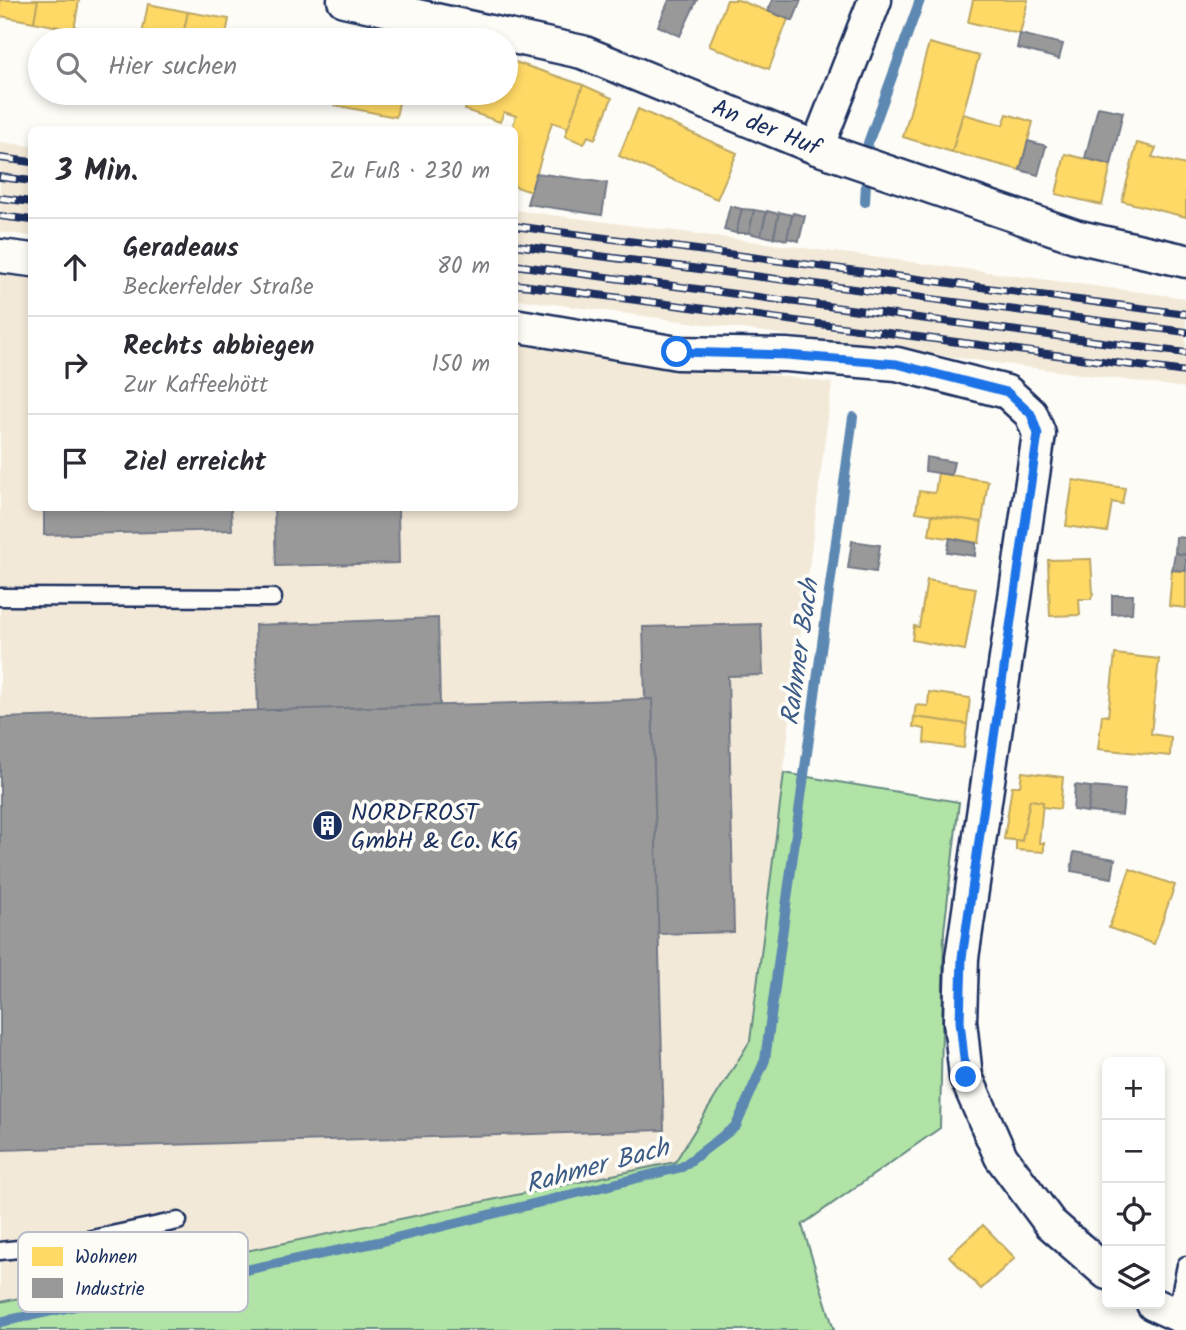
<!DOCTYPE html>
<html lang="de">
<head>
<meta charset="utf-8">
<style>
	body { margin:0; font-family:Kalam,sans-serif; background:#f7f7f7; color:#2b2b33 }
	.controls { position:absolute; right:21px; bottom:21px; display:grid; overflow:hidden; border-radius:10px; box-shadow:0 4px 10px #0003 }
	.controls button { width:63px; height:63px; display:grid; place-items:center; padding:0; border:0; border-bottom:2px solid #e1e1e2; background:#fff; color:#2b2b33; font:35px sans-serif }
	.stop { position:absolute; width:21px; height:21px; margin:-16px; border:5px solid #1a73e8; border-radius:50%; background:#fff }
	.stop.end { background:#1a73e8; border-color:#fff; box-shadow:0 2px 7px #0008 }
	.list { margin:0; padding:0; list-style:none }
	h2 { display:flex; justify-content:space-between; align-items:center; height:91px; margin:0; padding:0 28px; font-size:30px }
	h2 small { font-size:23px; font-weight:400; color:#7c7c81 }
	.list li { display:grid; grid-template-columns:46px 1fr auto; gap:21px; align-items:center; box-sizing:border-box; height:98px; padding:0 28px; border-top:2px solid #e1e1e2 }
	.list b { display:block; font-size:26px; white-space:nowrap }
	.list p { margin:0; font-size:23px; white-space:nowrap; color:#7c7c81 }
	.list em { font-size:23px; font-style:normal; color:#7c7c81 }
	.icon { flex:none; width:38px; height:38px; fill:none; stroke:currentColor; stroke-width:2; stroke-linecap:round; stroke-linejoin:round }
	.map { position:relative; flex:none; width:1186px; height:1330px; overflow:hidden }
	.search { position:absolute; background:#fff; box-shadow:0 4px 10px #0003; left:28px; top:28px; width:490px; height:77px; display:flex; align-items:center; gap:18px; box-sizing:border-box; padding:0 24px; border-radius:38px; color:#7c7c81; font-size:26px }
	.panel { position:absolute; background:#fff; box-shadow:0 4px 10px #0003; left:28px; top:126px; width:490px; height:385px; border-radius:10px }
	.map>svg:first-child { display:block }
	.built { fill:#f3e9d8 }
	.green { fill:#b0e3a5; stroke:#668982; stroke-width:2 }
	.homes { fill:#ffd966; stroke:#bba664; stroke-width:2 }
	.industry { fill:#999; stroke:#737987; stroke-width:2 }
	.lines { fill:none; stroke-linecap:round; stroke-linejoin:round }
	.stream { stroke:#5d88b1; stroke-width:10 }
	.service-casing { stroke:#1b2f5e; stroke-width:21 }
	.minor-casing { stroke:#1b2f5e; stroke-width:37 }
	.service { stroke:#fdfcf7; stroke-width:16 }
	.minor { stroke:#fdfcf7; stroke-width:32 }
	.rail-casing { stroke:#1b2f5e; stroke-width:8 }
	.rail { stroke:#fdfcf7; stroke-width:5; stroke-dasharray:16; stroke-linecap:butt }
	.route { stroke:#1a73e8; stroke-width:9 }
	.labels { text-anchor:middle; stroke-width:7; stroke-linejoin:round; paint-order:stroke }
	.street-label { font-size:24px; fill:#1b2f5e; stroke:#fdfcf7 }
	.poi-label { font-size:24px; fill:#1b2f5e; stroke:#fdfcf7; text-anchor:start }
	.water-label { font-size:26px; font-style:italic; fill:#3c5b87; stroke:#fdfcf7 }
	.key { fill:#fdfcf7; stroke:#b9bec9; stroke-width:2 }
	.key-label { font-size:19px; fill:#1b2f5e }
</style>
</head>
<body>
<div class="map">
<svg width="1186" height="1330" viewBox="0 0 1186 1330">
	<rect width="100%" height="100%" fill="#fdfcf7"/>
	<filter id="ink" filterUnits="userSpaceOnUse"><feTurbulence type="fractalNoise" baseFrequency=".0143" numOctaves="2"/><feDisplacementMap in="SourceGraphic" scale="14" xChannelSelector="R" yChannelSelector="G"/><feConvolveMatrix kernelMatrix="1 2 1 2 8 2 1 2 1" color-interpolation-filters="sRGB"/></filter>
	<g filter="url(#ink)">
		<g class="built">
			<path d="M0,142l31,4v90l-31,-4z"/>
			<path d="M514,210l672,88v90l-671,-89z"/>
			<path d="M0,269l31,4 1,235h482l1,-169 317,44 -82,658 -75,121 -675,140z"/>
		</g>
		<path class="green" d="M784,773l175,29 -15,129 -4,197 -138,97 32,105h-834v-28l675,-140 75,-121z"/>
		<g class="homes">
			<path d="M0,0h38l-4,22 -34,-6z"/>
			<path d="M38,0h41l-5,30 -40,-8z"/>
			<path d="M727,0h11l50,19 -19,50 -60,-23z"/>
			<path d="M973,0h55l-8,34 -52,-12z"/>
			<path d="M148,4l40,8 -6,28h-41z"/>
			<path d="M188,12l41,7 -4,21h-43z"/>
			<path d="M294,32l41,8h-42z"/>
			<path d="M929,43l50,13 -27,96 -49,-15z"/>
			<path d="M506,59l77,26 -14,43 -17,-6 -21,70 -17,-6v-56h-2l4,-14 -12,-4 -4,10 -35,-12 6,-17h35z"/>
			<path d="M583,85l29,13 -17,41 -7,-3 -4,8 -19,-8z"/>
			<path d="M283,93h23l-2,7 -22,-3z"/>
			<path d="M335,93h66l-5,24 -62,-12z"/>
			<path d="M638,109l99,44 -20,46 -98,-43z"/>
			<path d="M963,114l40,11 4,-11 26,8 -13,48 -68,-18z"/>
			<path d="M1137,143l19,5 -4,9 34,8v52l-64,-16z"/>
			<path d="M1065,154l46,11 -9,40 -46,-11z"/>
			<path d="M938,473l50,8 -6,41 -66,-10 3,-21 16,2z"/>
			<path d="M1073,480l52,8 -3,16 -10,-2 -5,30 -41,-6z"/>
			<path d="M932,515l50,7 -3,21 -50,-8z"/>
			<path d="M1091,559l2,34 -2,6h-12l1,16 -30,1 -2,-56z"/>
			<path d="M1172,570l14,1v37l-17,-2z"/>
			<path d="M927,580l49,8 -11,62 -53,-10 2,-14 5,1z"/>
			<path d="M1115,654l44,5 -8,75 20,3 -1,19 -72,-7 4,-34 6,1z"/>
			<path d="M929,692l41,6 -3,26 -53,-7 2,-12 12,1z"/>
			<path d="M914,717l53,7 -3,24 -40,-5 1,-14 -12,-2z"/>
			<path d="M1022,772l41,5 -3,32 -17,-2v-5l-13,-2 -8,41 -18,-2 8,-53h8z"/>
			<path d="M1030,800l13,2 -4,41h5v9l-28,-2v-10l6,1z"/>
			<path d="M1130,869l45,16 -21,59 -45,-16z"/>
			<path d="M983,1225l32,33 -34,31 -32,-33z"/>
		</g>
		<g class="industry">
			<path d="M669,0h28l-17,36 -22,-10z"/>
			<path d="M772,0h29l-8,21 -25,-10z"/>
			<path d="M80,30l26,5 -1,5h-27z"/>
			<path d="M1020,34l43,10 -4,15 -42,-11z"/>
			<path d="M106,35l26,4v1h-27z"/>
			<path d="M1098,107l25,5 -12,53 -26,-7z"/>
			<path d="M1028,141l18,5 -8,29 -18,-5z"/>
			<path d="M536,173l71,10 -5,32 -75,-11z"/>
			<path d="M730,206l12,3 -6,24 -12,-3z"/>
			<path d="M742,209l12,1 -5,23h-13z"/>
			<path d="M754,210l12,2 -5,24 -12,-3z"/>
			<path d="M767,211l12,3 -6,24 -12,-3z"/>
			<path d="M779,212l13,3 -5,25 -13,-3z"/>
			<path d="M793,213l12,3 -6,25 -12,-3z"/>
			<path d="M926,457l28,5 -3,13 -26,-4z"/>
			<path d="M44,508h187l1,22 -188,5z"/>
			<path d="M274,508h124l1,55 -123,3z"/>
			<path d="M1176,537l10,1v17l-11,-2z"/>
			<path d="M950,538l26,5 -1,13 -28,-4z"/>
			<path d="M852,541l28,4 -4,27 -28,-4z"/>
			<path d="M1175,553l11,2v16l-14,-1z"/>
			<path d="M1112,595h21l-1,18 -20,1z"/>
			<path d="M438,618l2,87 -182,6 -3,-86z"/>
			<path d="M761,624l2,51 -35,1 6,256 -76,2 -6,-235h-7l-2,-72z"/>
			<path d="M652,699l12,431 -664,20v-432z"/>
			<path d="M1075,785l16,2 -3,25 -15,-2z"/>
			<path d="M1091,787l34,3 -3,25 -34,-3z"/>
			<path d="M1074,852l41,7 -3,19 -41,-7z"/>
		</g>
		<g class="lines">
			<g class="stream">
				<path d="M865,202l3,-59 52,-143"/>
				<path d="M0,1322l383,-81 299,-74 54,-41 29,-66 88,-643"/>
			</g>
			<defs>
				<g id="service">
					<path d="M0,597l273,1"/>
					<path d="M0,1251l73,-8 105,-22"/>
					<path d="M1176,1315l10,-50"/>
				</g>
				<g id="minor">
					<path d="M344,0l238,52 235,96 258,88 111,25"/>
					<path d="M817,148l58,-148"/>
					<path d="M0,256l32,4"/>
					<path d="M514,325l163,28 109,2 111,9 110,28 24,22 8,20 -77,524 -2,63 6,56 35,80 49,66 57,50"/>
					<path d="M1153,1304l33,15"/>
				</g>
			</defs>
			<use href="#service" class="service-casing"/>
			<use href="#minor" class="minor-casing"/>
			<use href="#service" class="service"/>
			<use href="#minor" class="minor"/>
			<defs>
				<g id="rail">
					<path d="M0,158l32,4"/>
					<path d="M0,177l32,4"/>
					<path d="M0,198l32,4"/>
					<path d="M0,216l32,4"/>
					<path d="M514,226l672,88"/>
					<path d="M514,245l672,87"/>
					<path d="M514,265l672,88"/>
					<path d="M514,284l672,88"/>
				</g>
			</defs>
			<use href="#rail" class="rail-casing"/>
			<use href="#rail" class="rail"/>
		</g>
	</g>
	<g class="lines" filter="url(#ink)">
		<path class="route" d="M677,352l109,3 111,9 110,28 24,22 7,20 -76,524 -2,63 6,56"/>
	</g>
	<defs>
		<symbol id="building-disc" viewBox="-11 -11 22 22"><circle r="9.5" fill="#1b2f5e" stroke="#fdfcf7"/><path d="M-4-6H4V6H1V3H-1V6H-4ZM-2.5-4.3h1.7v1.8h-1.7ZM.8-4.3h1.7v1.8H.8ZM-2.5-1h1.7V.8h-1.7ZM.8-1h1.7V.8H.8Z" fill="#fff"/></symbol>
	</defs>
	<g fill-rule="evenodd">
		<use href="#building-disc" x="310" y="808" width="35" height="35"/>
	</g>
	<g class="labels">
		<g class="street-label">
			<text transform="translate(766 127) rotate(22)" y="8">An der Huf</text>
		</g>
		<g class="poi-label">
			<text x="351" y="820">NORDFROST<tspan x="351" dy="28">GmbH &amp; Co. KG</tspan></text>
		</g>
		<g class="water-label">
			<text transform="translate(799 652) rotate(-82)" y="9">Rahmer Bach</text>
			<text transform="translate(597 1165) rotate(-15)" y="9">Rahmer Bach</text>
		</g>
	</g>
	<rect x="18" y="1232" width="230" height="80" rx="10" class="key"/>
	<rect x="32" y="1247" width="31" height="19" fill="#ffd966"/>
	<rect x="32" y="1278" width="31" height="20" fill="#999"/>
	<g class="key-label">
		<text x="75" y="1263">Wohnen</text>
		<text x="75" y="1295">Industrie</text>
	</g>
</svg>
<div class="controls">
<button>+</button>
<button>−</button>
<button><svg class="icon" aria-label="locate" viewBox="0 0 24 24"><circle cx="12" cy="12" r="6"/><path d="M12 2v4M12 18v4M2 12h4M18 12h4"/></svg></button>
<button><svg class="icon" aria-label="layers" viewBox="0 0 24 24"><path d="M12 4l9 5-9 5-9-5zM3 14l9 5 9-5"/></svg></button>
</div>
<div class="stop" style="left:677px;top:352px"></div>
<div class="stop end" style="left:966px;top:1077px"></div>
<div class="search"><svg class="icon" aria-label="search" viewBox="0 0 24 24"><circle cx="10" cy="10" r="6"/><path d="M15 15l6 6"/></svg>Hier suchen</div>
<section class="panel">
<h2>3 Min.<small>Zu Fuß · 230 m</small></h2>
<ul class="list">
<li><svg class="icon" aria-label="ahead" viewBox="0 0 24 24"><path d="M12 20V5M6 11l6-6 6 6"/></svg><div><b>Geradeaus</b><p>Beckerfelder Straße</p></div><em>80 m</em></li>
<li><svg class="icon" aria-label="right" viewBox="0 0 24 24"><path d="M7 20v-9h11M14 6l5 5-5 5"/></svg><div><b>Rechts abbiegen</b><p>Zur Kaffeehött</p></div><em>150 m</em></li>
<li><svg class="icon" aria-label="arrive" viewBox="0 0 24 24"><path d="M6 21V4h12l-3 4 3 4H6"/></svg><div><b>Ziel erreicht</b></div></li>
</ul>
</section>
</div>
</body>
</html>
